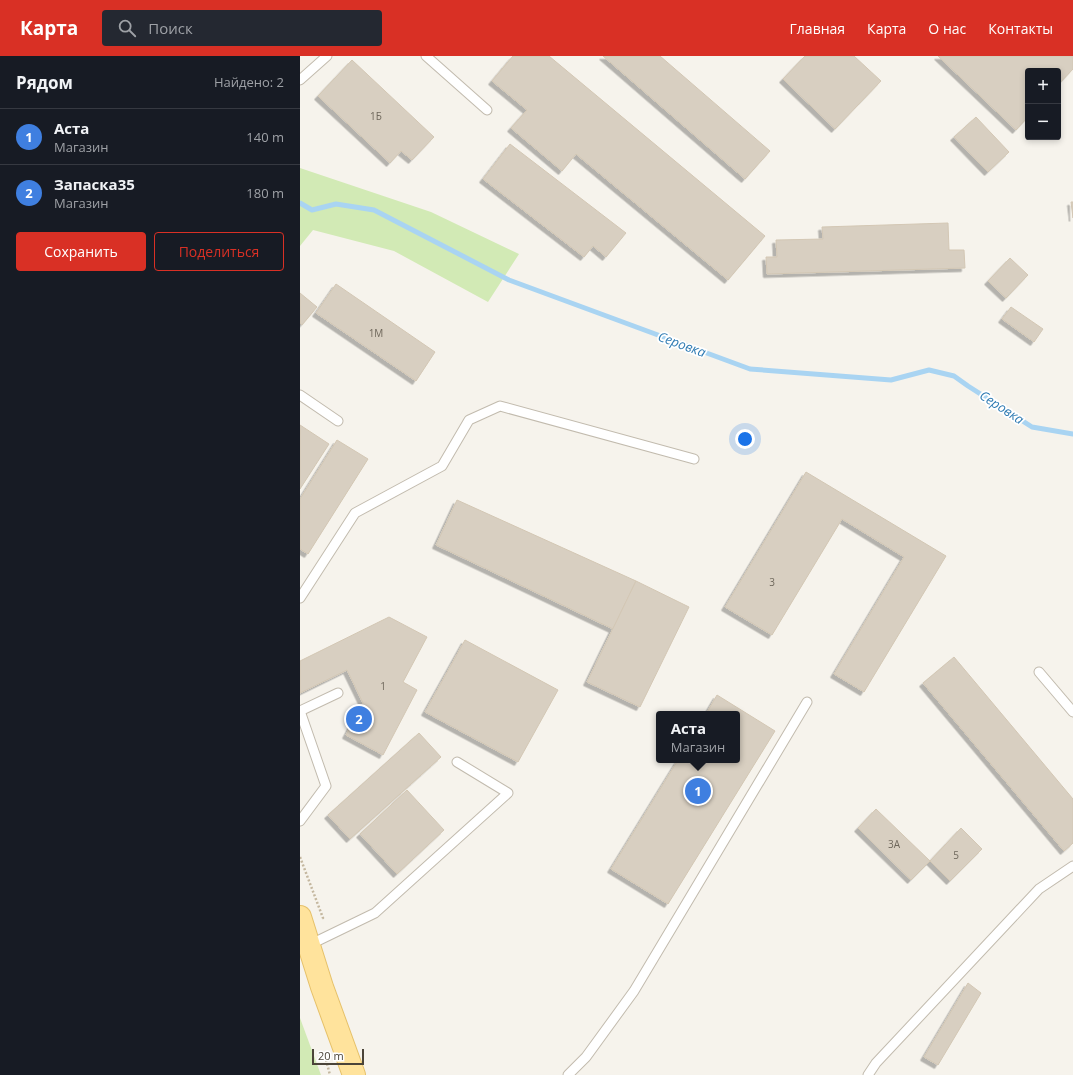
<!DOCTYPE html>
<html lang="ru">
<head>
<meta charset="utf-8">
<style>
	body { margin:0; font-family:"Open Sans",sans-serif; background:#242831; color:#f1f3f6 }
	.controls { position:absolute; right:12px; top:12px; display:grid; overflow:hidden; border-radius:4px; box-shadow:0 2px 6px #0003 }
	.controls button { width:36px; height:36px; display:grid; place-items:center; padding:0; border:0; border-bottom:1px solid #363941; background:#171b24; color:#f1f3f6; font:20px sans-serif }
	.scale { position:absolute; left:12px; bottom:10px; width:52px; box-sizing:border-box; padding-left:4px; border:2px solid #4b4439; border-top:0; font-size:11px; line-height:14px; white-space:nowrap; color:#4b4439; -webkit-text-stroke:3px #fff; paint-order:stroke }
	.you { position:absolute; left:445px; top:383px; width:14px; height:14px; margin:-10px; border:3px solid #fff; border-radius:50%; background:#1a73e8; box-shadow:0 0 0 6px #1a73e833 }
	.badge { display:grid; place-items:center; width:26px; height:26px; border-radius:50%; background:#d93025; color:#fff; font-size:13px; font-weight:700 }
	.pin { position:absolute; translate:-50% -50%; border:2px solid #fff; box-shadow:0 1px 4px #0006 }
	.popup { position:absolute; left:356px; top:655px; width:84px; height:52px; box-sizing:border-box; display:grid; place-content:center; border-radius:4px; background:#171b24; filter:drop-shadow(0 1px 3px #0005); font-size:13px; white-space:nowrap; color:#9ea1a6 }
	.popup b { font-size:15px; color:#f1f3f6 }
	.popup::after { content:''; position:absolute; left:50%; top:100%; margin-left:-8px; border:8px solid transparent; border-top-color:#171b24 }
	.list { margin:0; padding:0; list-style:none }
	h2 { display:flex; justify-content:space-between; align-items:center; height:52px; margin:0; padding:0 16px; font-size:17px }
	h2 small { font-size:13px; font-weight:400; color:#9ea1a6 }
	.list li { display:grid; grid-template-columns:26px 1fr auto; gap:12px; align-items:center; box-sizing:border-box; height:56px; padding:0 16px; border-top:1px solid #363941 }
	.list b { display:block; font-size:15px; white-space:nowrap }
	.list p { margin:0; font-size:13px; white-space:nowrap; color:#9ea1a6 }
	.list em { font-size:13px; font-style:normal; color:#9ea1a6 }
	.actions { display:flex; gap:8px; padding:12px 16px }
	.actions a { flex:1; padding:9px 0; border:1px solid #d93025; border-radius:4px; text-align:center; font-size:14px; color:#d93025 }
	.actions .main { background:#d93025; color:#fff }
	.icon { flex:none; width:22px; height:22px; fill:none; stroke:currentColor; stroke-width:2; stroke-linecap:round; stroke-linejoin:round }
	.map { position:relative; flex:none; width:773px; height:1019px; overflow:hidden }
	header { display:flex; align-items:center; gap:24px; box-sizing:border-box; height:56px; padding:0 20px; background:#d93025; color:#fff }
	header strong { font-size:19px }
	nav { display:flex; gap:22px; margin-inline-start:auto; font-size:14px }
	.search { width:280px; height:36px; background:#242831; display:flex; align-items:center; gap:10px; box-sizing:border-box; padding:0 14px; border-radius:4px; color:#9ea1a6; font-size:15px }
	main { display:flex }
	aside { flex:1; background:#171b24 }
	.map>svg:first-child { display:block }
	.green { fill:#d2eab5 }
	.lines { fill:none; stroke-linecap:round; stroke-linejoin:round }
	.stream { stroke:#a9d4f2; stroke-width:5 }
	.building { fill:#d8cfc1; stroke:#d3c7b4; filter:url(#shadow) }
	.service-casing { stroke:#c2bbae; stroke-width:11 }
	.primary-casing { stroke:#e6c16a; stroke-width:24 }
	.path { stroke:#c4b79f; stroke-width:2.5; stroke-dasharray:2 2; stroke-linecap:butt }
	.service { stroke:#fff; stroke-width:9 }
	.primary { stroke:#ffe39c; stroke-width:22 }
	.labels { text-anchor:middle; stroke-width:3.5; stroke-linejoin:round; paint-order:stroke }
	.number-label { font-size:10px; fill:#6e675b }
	.water-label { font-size:13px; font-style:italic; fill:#2e7ab2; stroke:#fff }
</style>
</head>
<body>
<header>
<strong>Карта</strong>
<div class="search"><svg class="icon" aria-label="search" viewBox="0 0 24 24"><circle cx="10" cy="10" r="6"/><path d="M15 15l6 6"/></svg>Поиск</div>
<nav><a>Главная</a><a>Карта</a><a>О нас</a><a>Контакты</a></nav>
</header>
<main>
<aside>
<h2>Рядом<small>Найдено: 2</small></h2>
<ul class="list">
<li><span class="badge" style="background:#3f7fe0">1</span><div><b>Аста</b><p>Магазин</p></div><em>140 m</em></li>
<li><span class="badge" style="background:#3f7fe0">2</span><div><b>Запаска35</b><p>Магазин</p></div><em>180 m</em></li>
</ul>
<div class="actions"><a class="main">Сохранить</a><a>Поделиться</a></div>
</aside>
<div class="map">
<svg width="773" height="1019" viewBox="0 0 773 1019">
	<defs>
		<filter id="shadow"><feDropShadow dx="-3.5" dy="3.5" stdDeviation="0" flood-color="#0004"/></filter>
	</defs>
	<rect width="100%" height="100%" fill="#f6f3ec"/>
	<g class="green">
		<path d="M0,112l131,44 88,42 -31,48 -94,-51 -81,-21 -13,16z"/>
		<path d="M0,962l21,57h-21z"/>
	</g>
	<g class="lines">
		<path class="stream" d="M0,147l12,7 24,-6 38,6 135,70 241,89 141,11 38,-10 25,6 14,10 64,41 41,7"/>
	</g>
	<g class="building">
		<path d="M213,0h36l216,180 -37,44 -152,-126 -14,17 -51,-43 16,-18 -35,-29z"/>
		<path d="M303,0h57l110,95 -25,28z"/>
		<path d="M505,0h49l27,25 -46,48 -52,-50z"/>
		<path d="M638,0h135v13l-15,16v-14h-30v46l-12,13z"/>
		<path d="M52,4l82,77 -22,23 -11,-9 -11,12 -72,-67z"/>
		<path d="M676,61l33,35 -21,20 -34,-35z"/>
		<path d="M210,88l116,89 -20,24 -13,-11 -9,11 -101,-78z"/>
		<path d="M771,146h2v16z"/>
		<path d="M648,167l1,27h15l1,18 -198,6 -1,-17h11l-1,-17 47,-1 -1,-12z"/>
		<path d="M710,202l18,17 -22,23 -18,-17z"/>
		<path d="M36,228l99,68 -19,29 -100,-68z"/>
		<path d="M0,237l17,14 -15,18 -2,-2z"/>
		<path d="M711,251l32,22 -9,13 -32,-23z"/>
		<path d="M0,369l29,19 -29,45z"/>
		<path d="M37,384l31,19 -60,95 -8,-5v-50z"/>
		<path d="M506,416l140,84 -82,136 -30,-18 70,-117 -62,-38 -70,116 -47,-28z"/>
		<path d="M157,444l179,81 -23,48 -177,-84z"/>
		<path d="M336,525l53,26 -49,100 -53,-25z"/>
		<path d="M89,561l38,20 -24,45 14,8 -34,65 -37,-20 17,-32 -16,-33 -47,23v-32z"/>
		<path d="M165,584l93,50 -40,72 -93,-50z"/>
		<path d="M654,601l119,142v44l-9,8 -141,-168z"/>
		<path d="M417,639l58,36 -107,173 -57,-35 67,-109h59v-46h-31z"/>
		<path d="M119,677l22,24 -91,82 -22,-24z"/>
		<path d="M107,734l37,40 -47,44 -37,-40z"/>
		<path d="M576,753l54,52 -19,19 -53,-52z"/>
		<path d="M661,772l21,21 -32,32 -20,-20z"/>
		<path d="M668,927l13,10 -43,72 -14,-8z"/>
	</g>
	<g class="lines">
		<defs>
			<g id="service">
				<path d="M126,0l61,54"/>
				<path d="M0,24l27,-24"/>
				<path d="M0,339l38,26"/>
				<path d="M0,542l55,-85 87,-47 27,-46 31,-14 194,53"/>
				<path d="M739,616l34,40"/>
				<path d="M0,655l26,75 -26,35"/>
				<path d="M0,655l38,-18"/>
				<path d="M9,889l66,-32 133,-120 -51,-31"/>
				<path d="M268,1019l18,-18 48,-66 173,-289"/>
				<path d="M568,1019l8,-12 163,-174 34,-23"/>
			</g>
			<path id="primary" d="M0,861l22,70 32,88"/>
		</defs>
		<use href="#service" class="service-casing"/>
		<use href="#primary" class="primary-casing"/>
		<g class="path">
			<path d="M0,801l23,61 -2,1"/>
			<path d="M25,1000l5,19"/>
		</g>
		<use href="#service" class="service"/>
		<use href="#primary" class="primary"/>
	</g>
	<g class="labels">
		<g class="number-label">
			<text x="76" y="64">1Б</text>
			<text x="76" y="281">1М</text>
			<text x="472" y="530">3</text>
			<text x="83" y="634">1</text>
			<text x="594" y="792">3А</text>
			<text x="656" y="803">5</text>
		</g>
		<g class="water-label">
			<text transform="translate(382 288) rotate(20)" y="5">Серовка</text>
			<text transform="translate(702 351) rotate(33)" y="5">Серовка</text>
		</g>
	</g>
</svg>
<div class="controls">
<button>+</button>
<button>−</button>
</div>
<div class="scale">20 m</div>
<div class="you"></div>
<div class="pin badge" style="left:398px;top:735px;background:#3f7fe0">1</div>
<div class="popup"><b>Аста</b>Магазин</div>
<div class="pin badge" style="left:59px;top:663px;background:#3f7fe0">2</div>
</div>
</main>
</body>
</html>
